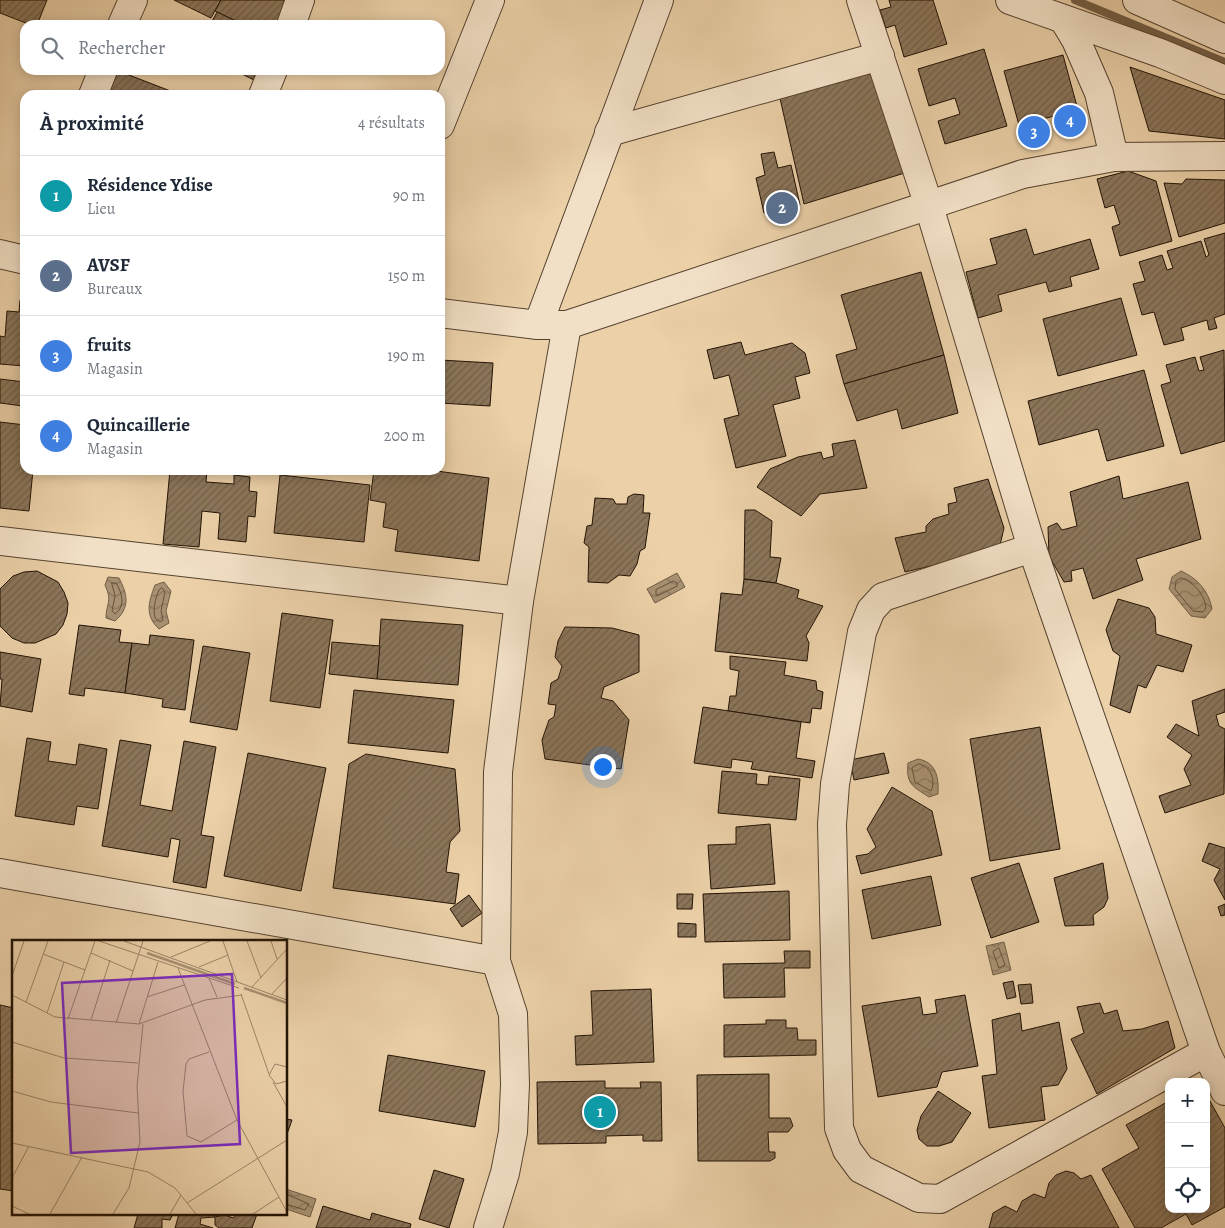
<!DOCTYPE html>
<html lang="fr">
<head>
<meta charset="utf-8">
<style>
	body { margin:0; font-family:Alegreya,serif; background:#f2f2f3; color:#1f2937 }
	.controls { position:absolute; right:15px; bottom:15px; display:grid; overflow:hidden; border-radius:10px; box-shadow:0 2px 12px #0003 }
	.controls button { width:45px; height:45px; display:grid; place-items:center; padding:0; border:0; border-bottom:1px solid #e0e1e3; background:#fff; color:#1f2937; font:25px sans-serif }
	.you { position:absolute; left:602px; top:766px; width:18px; height:18px; margin:-12px; border:4px solid #fff; border-radius:50%; background:#1a73e8; box-shadow:0 0 0 8px #1a73e833 }
	.badge { display:grid; place-items:center; width:32px; height:32px; border-radius:50%; background:#8f2418; color:#fff; font-size:16px; font-weight:700 }
	.pin { position:absolute; translate:-50% -50%; border:2px solid #fff; box-shadow:0 1px 5px #0006 }
	.list { margin:0; padding:0; list-style:none }
	h2 { display:flex; justify-content:space-between; align-items:center; height:65px; margin:0; padding:0 20px; font-size:21px }
	h2 small { font-size:16px; font-weight:400; color:#747a83 }
	.list li { display:grid; grid-template-columns:32px 1fr auto; gap:15px; align-items:center; box-sizing:border-box; height:80px; padding:0 20px; border-top:1px solid #e0e1e3 }
	.list b { display:block; font-size:19px; white-space:nowrap }
	.list p { margin:0; font-size:16px; white-space:nowrap; color:#747a83 }
	.list em { font-size:16px; font-style:normal; color:#747a83 }
	.icon { flex:none; width:28px; height:28px; fill:none; stroke:currentColor; stroke-width:2; stroke-linecap:round; stroke-linejoin:round }
	.map { position:relative; flex:none; width:1225px; height:1228px; overflow:hidden }
	.search { position:absolute; background:#fff; box-shadow:0 2px 12px #0003; left:20px; top:20px; width:425px; height:55px; display:flex; align-items:center; gap:12px; box-sizing:border-box; padding:0 18px; border-radius:15px; color:#747a83; font-size:19px }
	.panel { position:absolute; background:#fff; box-shadow:0 2px 12px #0003; left:20px; top:90px; width:425px; height:385px; border-radius:15px }
	.map>svg:first-child { display:block }
	.water { fill:url(#water-waves); stroke:#725e46 }
	.lines { fill:none; stroke-linecap:round; stroke-linejoin:round }
	.shore { stroke:#64523b; stroke-width:1 }
	.stream { stroke:#725e46; stroke-width:8 }
	.building { fill:url(#building-hatch); stroke:#221305 }
	.minor-casing { stroke:#54422e; stroke-width:30 }
	.minor { stroke:#f2e0c6; stroke-width:28 }
	.inset-river { fill:none; stroke:#a79071; stroke-width:2.5 }
	.inset-road { fill:none; stroke:#9b8467; stroke-width:1 }
	.view { fill:#7b2cbf; fill-opacity:0.15; stroke:#7b2cbf; stroke-width:2.5 }
	.inset-edge { fill:none; stroke:#221305; stroke-width:2.5 }
</style>
</head>
<body>
<div class="map">
<svg width="1225" height="1228" viewBox="0 0 1225 1228">
	<defs>
		<pattern id="water-waves" width="16" height="10" patternUnits="userSpaceOnUse" patternTransform="scale(1.25)"><rect width="16" height="10" fill="#a79071"/><path d="M0 5q4-4 8 0t8 0" fill="none" stroke="#88745b"/></pattern>
		<pattern id="building-hatch" width="6" height="6" patternUnits="userSpaceOnUse" patternTransform="scale(1.25)"><rect width="6" height="6" fill="#8b755a"/><path d="M-1 1l2-2M0 6l6-6M5 7l2-2" fill="none" stroke="#715f48"/></pattern>
	</defs>
	<rect width="100%" height="100%" fill="#ebd0a8"/>
	<filter id="stains"><feTurbulence type="fractalNoise" baseFrequency=".004" numOctaves="4"/><feColorMatrix values="0 0 0 0 .2 0 0 0 0 .09 0 0 0 0 .02 0 0 0 .5 -.17"/></filter>
	<radialGradient id="worn" r=".72"><stop offset=".6" stop-color="#630" stop-opacity="0"/><stop offset="1" stop-color="#630" stop-opacity=".3"/></radialGradient>
	<g class="water">
		<path d="M1181,571c16,7 28,20 31,38l-7,9 -14,-2 -22,-27 3,-12z"/>
		<path d="M677,573l8,14 -30,16 -8,-14z"/>
		<path d="M108,577l11,1c9,17 11,30 -4,43l-9,-3c0,-15 7,-16 -1,-33z"/>
		<path d="M164,582l7,9 -5,20 3,12 -10,6c-14,-13 -11,-26 -4,-44z"/>
		<path d="M918,759c18,3 21,18 20,35l-9,3c-17,-11 -23,-13 -21,-34z"/>
		<path d="M1004,942l7,28 -18,5 -7,-29z"/>
		<path d="M286,1189l30,10 -6,18 -24,-8z"/>
	</g>
	<g class="lines">
		<g class="shore">
			<path d="M1181,578c12,3 24,17 25,30l-3,4 -10,-1 -18,-22 1,-8z"/>
			<path d="M674,581l3,2v3l-18,9h-3v-5z"/>
			<path d="M112,583h4c6,10 10,23 -1,31l-3,-3 3,-15z"/>
			<path d="M162,588l3,4 -4,19 2,9 -3,2 -5,-4c-2,-10 0,-19 4,-28z"/>
			<path d="M919,764c12,2 17,17 12,27l-16,-9 -3,-14z"/>
			<path d="M999,948l6,17 -6,3 -6,-16z"/>
			<path d="M286,1194l23,10 -4,6 -19,-6"/>
		</g>
		<path class="stream" d="M1075,0l150,62"/>
	</g>
	<g class="building">
		<path d="M0,0h47l-10,25h-6l-31,-12z"/>
		<path d="M174,0h47l-10,18z"/>
		<path d="M221,0h63l9,4 -11,21h-38l-29,-14z"/>
		<path d="M889,0h44l14,44 -43,13 -9,-32 -9,3 -6,-18 11,-3z"/>
		<path d="M217,12l27,13h-34z"/>
		<path d="M984,49l23,77 -62,18 -7,-23 22,-7 -5,-16 -26,8 -11,-37z"/>
		<path d="M1063,55l15,55 -59,15 -15,-54z"/>
		<path d="M1130,67l95,33v39l-76,-8z"/>
		<path d="M116,70l57,22 -1,3h-68z"/>
		<path d="M234,70h25l-5,10z"/>
		<path d="M875,72l33,100 -104,32 -25,-110z"/>
		<path d="M774,152l4,16 13,-3 9,40 -36,8 -8,-35 9,-3 -4,-21z"/>
		<path d="M1128,171l28,10 16,60 -52,15 -8,-29 8,-3 -6,-19 -9,3 -8,-29z"/>
		<path d="M1186,179l39,1v43l-46,14 -15,-54 18,1z"/>
		<path d="M1026,229l8,26 56,-16 9,30 -29,8 2,9 -23,6 -3,-10 -48,13 4,16 -24,7 -12,-46 31,-8 -7,-25z"/>
		<path d="M1225,233v81l-11,4 3,10 -8,2 -2,-10 -26,8 3,12 -20,5 -10,-33 -12,3 -9,-31 12,-3 -6,-19 23,-7 5,15 6,-2 -6,-17 34,-10 5,16 3,-2 -5,-16z"/>
		<path d="M921,272l23,83 -100,29 -8,-29 21,-6 -16,-54z"/>
		<path d="M1121,298l16,57 -79,21 -15,-57z"/>
		<path d="M20,300h5v66l-25,-2v-28l5,1 2,-26 12,1z"/>
		<path d="M741,342l4,13 47,-12 13,10 5,20 -15,4 5,21 -27,7 13,51 -50,12 -12,-49 15,-4 -10,-40 -15,4 -7,-29z"/>
		<path d="M1224,350l1,91 -44,13 -20,-69 10,-3 -5,-17 29,-8 4,14 5,-1 -4,-13z"/>
		<path d="M944,355l14,58 -56,16 -5,-20 -40,12 -13,-37z"/>
		<path d="M440,360l53,3 -3,43 -50,-3z"/>
		<path d="M1144,370l20,76 -57,15 -9,-32 -59,16 -11,-44z"/>
		<path d="M0,379l25,3 -2,24 -23,-3z"/>
		<path d="M0,422l25,3v45h8l-4,41 -29,-3z"/>
		<path d="M855,440l12,48 -47,6 -19,22 -44,-29 13,-18 28,-12 23,-5 2,7 11,-3 -2,-12z"/>
		<path d="M170,470h37l-1,12 28,2v-9l16,2 -1,14 8,1 -2,25 -7,-1 -2,26 -28,-3 2,-26 -18,-2 -3,36 -36,-3z"/>
		<path d="M374,470h55l60,8 -10,83 -84,-10 3,-21 -15,-3 3,-24 -16,-3z"/>
		<path d="M280,475l90,10 -6,57 -90,-9z"/>
		<path d="M1119,476l4,23 65,-17 13,57 -65,20 7,21 -50,19 -10,-31 -12,3 1,10 -8,1 -15,-26 -1,-29 9,-4 5,7 15,-4 -7,-34z"/>
		<path d="M988,479l16,49 -4,17 -9,7 -86,20 -10,-34 31,-6v-6l7,-7 16,-5 -1,-10 9,-2 -3,-14z"/>
		<path d="M634,494l10,1 -1,18h7l-5,35 -5,3 -3,13 -7,12 -11,-1 -11,8 -20,-1 1,-35 -5,-4 3,-17 5,-1 3,-27 18,1 3,5h11l1,-7z"/>
		<path d="M745,510h10l17,11 -2,36 11,1 -5,25 -32,-4z"/>
		<path d="M37,571l21,11 6,10 4,11 -1,11 -4,11 -7,9 -21,9h-11l-12,-5 -12,-12v-37l13,-13 11,-4z"/>
		<path d="M744,579l32,4 23,7 -2,8 26,8 -17,30 3,7 -2,18 -92,-10 6,-58 21,2z"/>
		<path d="M1118,599l31,9 6,9 1,17 36,11 -9,27 -26,-7 -11,23 -8,-3 -8,28 -20,-8 10,-49 -7,-5 -7,-21z"/>
		<path d="M282,613l51,7 -13,88 -50,-7z"/>
		<path d="M381,619l82,6 -5,60 -81,-6z"/>
		<path d="M79,625l42,5 -2,12 13,1 -7,50 -40,-5 -1,8 -15,-2z"/>
		<path d="M565,627l47,1 27,7v37l-35,15 -3,11 12,3 16,19 -8,49 -76,-10 -3,-19 7,-20 5,-3 2,-12 -8,-1 3,-21 7,-4 4,-13 -7,-9 3,-16z"/>
		<path d="M150,635l44,5 -9,70 -23,-3 1,-8 -38,-6 7,-50 17,2z"/>
		<path d="M332,642l48,4 -3,33 -48,-5z"/>
		<path d="M203,646l47,7 -13,77 -47,-8z"/>
		<path d="M0,652l41,7 -9,53 -32,-6 2,-27h-2z"/>
		<path d="M730,656l56,6 -2,13 32,6 1,9 6,2 -2,17 -9,-1 -2,15 -82,-12 2,-15h6l3,-25 -9,-2z"/>
		<path d="M1225,689v23l-9,3 3,11 6,3 -1,65 -59,19 -6,-17 32,-11 -7,-16 8,-14 -25,-18 9,-13 23,12 -7,-35z"/>
		<path d="M354,690l100,10 -6,53 -100,-10z"/>
		<path d="M703,707l98,15 -5,36 19,3 -3,17 -61,-9 2,-7 -21,-3 -1,9 -37,-5z"/>
		<path d="M1040,727l20,122 -70,12 -20,-122z"/>
		<path d="M27,738l24,4 -3,19 28,4 3,-21 28,5 -9,60 -21,-3 -3,19 -59,-9z"/>
		<path d="M120,740l31,5 -11,60 32,6 12,-70 32,6 -15,88 13,2 -8,51 -33,-6 7,-42 -9,-2 -3,19 -66,-11z"/>
		<path d="M248,753l78,15 -25,123 -77,-15z"/>
		<path d="M884,753l5,20 -35,7 -4,-20z"/>
		<path d="M366,754l89,15 5,62 -10,11 -4,30 13,2 -4,30 -122,-16 16,-124z"/>
		<path d="M722,771l35,3 -1,10 12,1 1,-9 31,3 -4,41 -78,-7z"/>
		<path d="M892,787l40,24 10,44 -81,19 -5,-18 12,-2 8,-7 -9,-18z"/>
		<path d="M770,824l5,60 -64,5 -3,-44 28,-1v-17z"/>
		<path d="M1209,843l16,5v52l-11,-20 6,-11 -18,-8z"/>
		<path d="M1019,863l20,59 -48,16 -20,-60z"/>
		<path d="M1103,863l5,35 -4,9 -11,8 1,10 -29,1 -11,-48z"/>
		<path d="M931,876l10,49 -69,14 -10,-49z"/>
		<path d="M789,891l1,49 -85,2 -2,-48z"/>
		<path d="M677,894h16l-1,15h-15z"/>
		<path d="M469,895l13,18 -20,14 -12,-18z"/>
		<path d="M1225,904v11l-4,1 -3,-9z"/>
		<path d="M678,923l18,1v13h-18z"/>
		<path d="M784,951h26v17h-26l1,29 -61,1 -1,-34 62,-1z"/>
		<path d="M1013,981l3,16 -9,2 -4,-16z"/>
		<path d="M1031,984l2,19 -12,1 -3,-19z"/>
		<path d="M651,989l3,73 -78,3 -1,-29 18,-1 -2,-44z"/>
		<path d="M965,995l13,71 -36,6 -5,15 -59,10 -16,-91 58,-9 3,18 14,-2 -2,-13z"/>
		<path d="M1100,1003l4,11 13,-4 6,21 19,-2 26,-8 7,27 -78,46 -26,-55 13,-6 -7,-26z"/>
		<path d="M0,1005l14,3v183l-14,-2z"/>
		<path d="M1020,1013l2,18 37,-9 8,47 -9,16 -17,2 4,33 -56,8 -7,-52 15,-2 -5,-54z"/>
		<path d="M766,1020h20v8h11l1,12h18v15l-92,2v-32l42,-1z"/>
		<path d="M388,1055l97,16 -10,56 -96,-16z"/>
		<path d="M769,1074v44h21l3,8 -5,6h-20l1,20h6v6l-5,3h-72l-1,-86z"/>
		<path d="M605,1081v7h36l-1,-6h21l1,59h-19v-6l-37,1v7l-68,1 -1,-62z"/>
		<path d="M938,1091l33,22 -19,29 -13,4h-12l-8,-7 -2,-9 4,-14z"/>
		<path d="M1206,1094l19,34v79l-33,18 -6,-11 -25,14h-26l-33,-59 37,-21 -13,-23 43,-24v108h37z"/>
		<path d="M286,1119l6,1 -6,17z"/>
		<path d="M434,1170l30,9 -15,49 -30,-9z"/>
		<path d="M1066,1171l8,2 7,6 10,-4 28,53h-130l4,-15 12,-7 12,6 5,-11 12,-7 11,4 4,-15 7,-8z"/>
		<path d="M323,1206l47,14 2,-7 39,11 -1,4h-94z"/>
		<path d="M138,1214h35l-3,6 -8,-1v9h-28z"/>
		<path d="M179,1214h33l3,3 -14,1 -1,6 13,4h-38z"/>
		<path d="M238,1214h19l-5,14h-33l-4,-3v-8l10,-2 8,3z"/>
	</g>
	<g class="lines">
		<defs>
			<g id="minor">
				<path d="M861,0l67,203 104,345 174,504 19,39"/>
				<path d="M1010,0l150,53 65,27"/>
				<path d="M1137,0l88,39"/>
				<path d="M1064,20l12,20 23,53 15,64"/>
				<path d="M122,25l11,-25"/>
				<path d="M291,25l9,-25"/>
				<path d="M93,95l10,-25"/>
				<path d="M263,95l10,-25"/>
				<path d="M440,125l50,-125"/>
				<path d="M609,132l271,-76"/>
				<path d="M0,254l25,6"/>
				<path d="M440,313l98,12h29l456,-151 91,-17 111,-1"/>
				<path d="M538,325l121,-325"/>
				<path d="M0,541l519,60"/>
				<path d="M1032,548l-149,49 -12,13 -9,22 -27,152 -3,40 7,304 8,22 14,19 58,29 21,1 266,-147"/>
				<path d="M0,873l496,88"/>
				<path d="M488,1228l17,-55 8,-41 2,-48 -2,-70 -17,-53 2,-189 21,-171 48,-276"/>
			</g>
		</defs>
		<use href="#minor" class="minor-casing"/>
		<use href="#minor" class="minor"/>
	</g>
	<g transform="translate(12 940)">
		<rect width="275" height="275" fill="#ebd0a8"/>
		<path class="inset-river" d="M135,13l88,31M232,48l43,15"/>
		<path class="inset-road" d="M87,1l140,47M112,1l163,59M211,1l14,41M235,1l14,37M259,1l6,18M79,13l42,18M31,14l42,16M159,17l39,-16M187,27l29,-12M166,28l59,152 50,92M0,36l12,-35M197,38l8,19M240,47l35,-38M229,54l28,80M260,54l15,-16M0,55l43,22 84,7 66,-24 37,-5M135,57l37,-12M14,62l22,-61M35,73l17,-51M56,79l27,-78M79,80l19,-60M104,83l27,-82M127,84l19,-62M0,102l52,16 74,5M197,112l-20,7 -3,5 -3,27 4,45 14,6 36,-22M275,127l-12,-3 -6,11 7,9 11,-3M261,142l14,25M0,151l39,11 87,11M0,203l136,29 27,16 21,26M0,238l17,-32M175,263l100,-63M0,266l17,8M38,274l32,-57M101,274l16,-26 11,-46 -3,-56 6,-62M158,274l11,-19M241,274l26,-17"/>
		<path class="view" d="M220,34l8,170 -169,9 -9,-170z"/>
		<rect width="275" height="275" class="inset-edge"/>
	</g>
	<rect width="100%" height="100%" filter="url(#stains)"/>
	<rect width="100%" height="100%" fill="url(#worn)"/>
</svg>
<div class="controls">
<button>+</button>
<button>−</button>
<button><svg class="icon" aria-label="locate" viewBox="0 0 24 24"><circle cx="12" cy="12" r="6"/><path d="M12 2v4M12 18v4M2 12h4M18 12h4"/></svg></button>
</div>
<div class="you"></div>
<div class="pin badge" style="left:600px;top:1112px;background:#0f9aa8">1</div>
<div class="pin badge" style="left:782px;top:208px;background:#5c6f8a">2</div>
<div class="pin badge" style="left:1034px;top:132px;background:#3f7fe0">3</div>
<div class="pin badge" style="left:1070px;top:121px;background:#3f7fe0">4</div>
<div class="search"><svg class="icon" aria-label="search" viewBox="0 0 24 24"><circle cx="10" cy="10" r="6"/><path d="M15 15l6 6"/></svg>Rechercher</div>
<section class="panel">
<h2>À proximité<small>4 résultats</small></h2>
<ul class="list">
<li><span class="badge" style="background:#0f9aa8">1</span><div><b>Résidence Ydise</b><p>Lieu</p></div><em>90 m</em></li>
<li><span class="badge" style="background:#5c6f8a">2</span><div><b>AVSF</b><p>Bureaux</p></div><em>150 m</em></li>
<li><span class="badge" style="background:#3f7fe0">3</span><div><b>fruits</b><p>Magasin</p></div><em>190 m</em></li>
<li><span class="badge" style="background:#3f7fe0">4</span><div><b>Quincaillerie</b><p>Magasin</p></div><em>200 m</em></li>
</ul>
</section>
</div>
</body>
</html>
